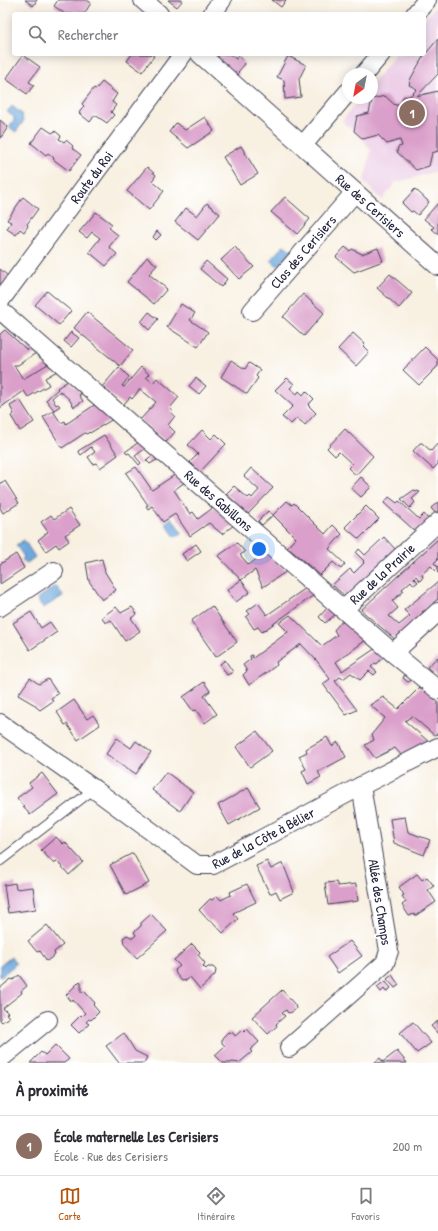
<!DOCTYPE html>
<html lang="fr">
<head>
<meta charset="utf-8">
<style>
	body { margin:0; font-family:"Patrick Hand",sans-serif; background:#f7f7f7; color:#2b2b33 }
	.compass { position:absolute; left:342px; top:68px; width:36px; height:36px; border-radius:50%; background:#fff; box-shadow:0 2px 10px #0003; rotate:212deg }
	.you { position:absolute; left:259px; top:549px; width:14px; height:14px; margin:-10px; border:3px solid #fff; border-radius:50%; background:#1a73e8; box-shadow:0 0 0 6px #1a73e833 }
	.badge { display:grid; place-items:center; width:26px; height:26px; border-radius:50%; background:#b45309; color:#fff; font-size:13px; font-weight:700 }
	.pin { position:absolute; translate:-50% -50%; border:2px solid #fff; box-shadow:0 1px 4px #0006 }
	.list { margin:0; padding:0; list-style:none }
	h2 { display:flex; justify-content:space-between; align-items:center; height:52px; margin:0; padding:0 16px; font-size:17px }
	h2 small { font-size:13px; font-weight:400; color:#7c7c81 }
	.list li { display:grid; grid-template-columns:26px 1fr auto; gap:12px; align-items:center; box-sizing:border-box; height:60px; padding:0 16px; border-top:1px solid #e1e1e2 }
	.list b { display:block; font-size:15px; white-space:nowrap }
	.list p { margin:0; font-size:13px; white-space:nowrap; color:#7c7c81 }
	.list em { font-size:13px; font-style:normal; color:#7c7c81 }
	.icon { flex:none; width:22px; height:22px; fill:none; stroke:currentColor; stroke-width:2; stroke-linecap:round; stroke-linejoin:round }
	.map { position:relative; flex:none; width:438px; height:1063px; overflow:hidden }
	.search { position:absolute; background:#fff; box-shadow:0 2px 10px #0003; left:12px; right:12px; top:12px; height:44px; display:flex; align-items:center; gap:10px; box-sizing:border-box; padding:0 14px; border-radius:4px; color:#7c7c81; font-size:15px }
	.sheet { height:112px; background:#fff }
	nav { display:flex; justify-content:space-around; align-items:center; box-sizing:border-box; height:56px; border-top:1px solid #e1e1e2; background:#fff; font-size:11px; color:#7c7c81 }
	nav a { display:grid; justify-items:center; gap:2px }
	nav .on { color:#b45309 }
	.map>svg:first-child { display:block }
	.built { fill:#edd0e8 }
	.water { fill:#6ea9de; stroke:#48668c }
	.building { fill:#da9fca }
	.lines { fill:none; stroke-linecap:round; stroke-linejoin:round }
	.lane-casing { stroke:#424154; stroke-width:11 }
	.street-casing { stroke:#424154; stroke-width:20 }
	.lane { stroke:#fff; stroke-width:9 }
	.street { stroke:#fff; stroke-width:18 }
	.labels { text-anchor:middle; stroke-width:4; stroke-linejoin:round; paint-order:stroke }
	.street-label { font-size:14px; fill:#22223b; stroke:#fff }
</style>
</head>
<body>
<div class="map">
<svg width="438" height="1063" viewBox="0 0 438 1063">
	<rect width="100%" height="100%" fill="#fff"/>
	<filter id="ink" filterUnits="userSpaceOnUse"><feTurbulence type="fractalNoise" baseFrequency=".025" numOctaves="2"/><feDisplacementMap in="SourceGraphic" scale="8" xChannelSelector="R" yChannelSelector="G"/><feConvolveMatrix kernelMatrix="1 2 1 2 8 2 1 2 1" color-interpolation-filters="sRGB"/></filter>
	<filter id="wash" filterUnits="userSpaceOnUse"><feTurbulence type="fractalNoise" baseFrequency=".012" numOctaves="4" result="noise"/><feDisplacementMap in="SourceGraphic" scale="16" xChannelSelector="R" yChannelSelector="G"/><feGaussianBlur stdDeviation="0.9" result="paint"/><feColorMatrix in="noise" values="0 0 0 0 0 0 0 0 0 0 0 0 0 0 0 0 0 1.4 0 .05"/><feComposite in="paint" operator="in"/></filter>
	<g filter="url(#wash)">
		<rect width="100%" height="100%" fill="#f8f0e1"/>
		<path class="built" d="M438,7v165l-1,-1 -42,12 -13,17 -18,-18 7,-31 -8,-12 -21,-18 18,-23h12v-14l24,-30h28v-34l10,-12z"/>
		<g class="water">
			<path d="M12,106l10,8 1,8 -7,10 -7,-5 5,-7v-3l-7,-5z"/>
			<path d="M284,245l8,6 -14,15 -8,-6z"/>
			<path d="M172,518l10,15 -7,4 -10,-14z"/>
			<path d="M24,540l11,17 -9,7 -4,-5 2,-2 -8,-12z"/>
			<path d="M56,586l7,10 -20,12 -6,-9z"/>
			<path d="M11,957l5,7 -16,13v-12z"/>
		</g>
		<g id="blocks">
			<g class="building">
				<path d="M25,0h12l-4,6z"/>
				<path d="M58,0h29l4,3 -7,11h-19l-11,-8z"/>
				<path d="M168,0h15l-6,7z"/>
				<path d="M272,0h14l-5,7z"/>
				<path d="M438,39v35l-21,22 21,-5v60l-6,2 -3,13 -13,4 -19,-18 1,-5 4,-1 -2,-6 -13,4 -9,-9 -15,4 -9,-8 3,-15 12,-3 3,-14 13,-3 10,9h5l3,-8 7,-1 7,-7 -8,-4 2,-7 12,-21z"/>
				<path d="M132,54h19l3,2 -12,16 -15,-11z"/>
				<path d="M220,54h10l6,5 2,-3 6,5 -1,1 2,2 -7,8 1,2 -2,2 -19,-16 1,-2 -1,-1z"/>
				<path d="M23,55l17,12 -11,15 5,3 -7,9 -21,-15z"/>
				<path d="M288,56l18,9 -7,14 2,18 -16,2 -1,-19 -7,-3z"/>
				<path d="M102,82l15,12 -5,8 4,3 -5,7 3,3 -7,8 -12,-8 -5,7 -11,-9 5,-7 -2,-2 12,-16 2,1z"/>
				<path d="M205,117l9,14 -26,17 -19,-16 7,-9 9,7z"/>
				<path d="M0,120l8,7 -8,12z"/>
				<path d="M43,127l9,6 3,-2 6,5 -2,3 5,3 2,-2 7,6 -1,2 9,7 -12,16 -16,-12 1,-1 -6,-5 -2,2 -15,-12z"/>
				<path d="M241,146l17,28 -18,11 -17,-28z"/>
				<path d="M147,167l9,8 -4,6 12,10 -15,19 -22,-19z"/>
				<path d="M415,189l14,13 -11,13 -5,-4 -2,1 -9,-9z"/>
				<path d="M23,197l15,12 -11,15 1,2 -4,6 -4,-3 -4,6 -9,-6 4,-7 -4,-2z"/>
				<path d="M285,197l25,22 -13,15 -26,-22z"/>
				<path d="M207,203l13,11 -22,26 -23,-18 11,-14 11,8z"/>
				<path d="M438,203v31l-6,-5 2,-2 -10,-8z"/>
				<path d="M96,212l16,12 -3,4 9,7 -9,12 8,7 -11,12 -17,-14 11,-14 -8,-6 -5,6 -8,-6z"/>
				<path d="M157,231l4,4 -5,5 -3,-3z"/>
				<path d="M235,247l19,20 -15,12 -18,-19z"/>
				<path d="M345,247l5,4 2,-2 10,5 16,-6 5,13 -29,11 -18,-15z"/>
				<path d="M147,257l10,8 -8,9 18,15 -13,15 -27,-22z"/>
				<path d="M206,261l21,18 -6,8 -21,-18z"/>
				<path d="M0,269l9,8 -9,11z"/>
				<path d="M390,274l22,19 -13,15 -22,-20z"/>
				<path d="M47,291l24,20 -12,14 -24,-20z"/>
				<path d="M303,294l21,19 -20,23 -21,-19z"/>
				<path d="M181,304l14,9 -5,7 18,12 -10,15 -31,-20z"/>
				<path d="M87,312l46,38 -13,16 -46,-38z"/>
				<path d="M149,312l9,7 -9,11 -8,-8z"/>
				<path d="M5,330l22,20 3,-3 6,6 -18,12h-4l9,14 25,-15 9,7 -12,7 4,7 -21,12 -4,-6 -24,17v-74z"/>
				<path d="M71,332l8,6 -8,9 -7,-6z"/>
				<path d="M353,333l12,11 -2,2 6,6 -13,14 -18,-17z"/>
				<path d="M425,347l13,13v6l-19,19 -16,-15z"/>
				<path d="M231,360l14,9 4,-6 11,7 -4,6 2,2 -11,16 -26,-17z"/>
				<path d="M119,367l10,10 -7,9 2,1 17,-20 8,7 -3,3 7,6 4,-5 22,19 -9,11 2,2 -1,3 4,3 -7,9 7,7 -9,10 -26,-22 16,-18 -16,-13 -8,10 -2,-2 -7,8 -21,-18z"/>
				<path d="M196,378l10,8 -7,8 -10,-8z"/>
				<path d="M287,378l7,6 -4,4 7,6 2,-3 4,4 3,-4 8,8 -6,6 8,8 -11,12 -8,-7 -6,6 -9,-7 11,-11 -18,-16z"/>
				<path d="M68,381l14,12 -3,2 4,6 -9,6 -5,-8 -9,-8 -8,7 4,7 2,-1 2,2 -6,4 -8,-10 12,-11 -1,-1z"/>
				<path d="M20,400l14,22 -14,9 -9,-15 3,-2 -4,-8z"/>
				<path d="M96,404l17,15 -23,14 -1,-1 -2,2 -2,-1 -23,15 -19,-31 10,-6 8,12 4,-2 1,3z"/>
				<path d="M345,429l28,27 -17,19 -8,-7 4,-4 -13,-12 -4,4 -8,-8z"/>
				<path d="M202,430l9,9 5,-5 10,10 -26,28 -10,-10 8,-8 -10,-9z"/>
				<path d="M104,435l14,20 -18,13 -4,-5 -3,1 -5,-7 7,-5 -4,-5 -10,8 -3,-4z"/>
				<path d="M139,442l7,6 -11,8 6,7 -2,2 -10,-12 -2,1 -2,-2z"/>
				<path d="M420,443h2l9,8 7,-8v21l-5,5 -20,-18z"/>
				<path d="M153,455l5,4 -8,5 -4,-4z"/>
				<path d="M136,467l16,23 24,-16 9,8 -11,8 16,24 3,-2 5,7 16,-12 20,18 -12,9 -13,-11 -19,13 -15,-22 -12,8 -11,-16 -4,3 -2,-3 2,-1 -22,-32z"/>
				<path d="M251,468l22,20 -25,26 -22,-20 8,-8 14,12 2,-2 2,2 7,-8 -15,-14z"/>
				<path d="M361,477l10,10 -10,10 -10,-9z"/>
				<path d="M5,481l14,22 -16,10 -3,-5v-25z"/>
				<path d="M414,490l6,2 -8,7 3,3 -5,6 -9,-9z"/>
				<path d="M389,497l8,6 2,-2 20,18 5,-5 5,6 -13,12 -32,-29z"/>
				<path d="M287,501l5,4 2,-2 31,31 8,-9 9,9 -13,15 16,15 -4,5 -8,-7 -13,13 -33,-28 9,-9 -23,-23z"/>
				<path d="M438,502v9l-3,2 -4,-5z"/>
				<path d="M366,506l13,13 -20,20 -14,-12z"/>
				<path d="M69,509l11,16 -15,10 4,6 -10,7 -3,-4 -10,7 -8,-11 10,-8 -7,-10 10,-7 3,4z"/>
				<path d="M268,511l5,4 -11,10 -4,-4z"/>
				<path d="M384,537l12,13 -51,46 -13,-11 18,-16 4,4 10,-10 -1,-1 1,-1 -8,-8 3,-4 6,6z"/>
				<path d="M438,539v20l-4,4 4,4v6l-7,-7 -9,8 1,3 -3,4 -4,-5 -2,2 4,4 -4,3 -3,-4 -9,8 2,2 -12,10 6,7 -9,8 10,9 11,-9 -6,-6 34,-28v17l-5,4 1,2 -7,6 -2,-1 -3,2 4,4 -28,26 -37,-32z"/>
				<path d="M237,543l8,9 -5,3 9,10 16,-13 22,19 -24,16 -8,-17 -14,10 -23,-24z"/>
				<path d="M196,544l5,7 -14,10 -5,-7z"/>
				<path d="M16,554l8,14 -24,16v-20z"/>
				<path d="M102,559l3,13 11,18 -14,10 -13,-19 -3,-18z"/>
				<path d="M241,580l9,12 -14,10 -9,-12z"/>
				<path d="M306,588l8,7 -52,37 -4,-5 -4,2 -8,-12 4,-3 -3,-3 11,-8 9,12z"/>
				<path d="M212,606l25,36 -21,15 -25,-36z"/>
				<path d="M116,607l5,6 11,-6 5,7 -6,4 9,13 -15,10 -14,-21 -6,3 -3,-6z"/>
				<path d="M328,607l8,7 -11,9 -6,-6z"/>
				<path d="M31,612l10,16 9,-6 7,10 -27,18 -17,-27z"/>
				<path d="M290,615l32,31 15,-11 -3,-5 9,-10 23,20 -30,22 6,9 34,-23 8,8 -7,8 -2,-1 -4,4 6,5 -3,3 -5,-4 -9,9 -9,-7 -8,6 -3,-2 -5,4 22,29 -11,5 -23,-31 7,-5 -13,-18 -16,-17 -25,18 1,3 -28,20 -6,-10 4,-4 -4,-6 8,-6 -1,-3 2,-1 1,3 35,-26 -9,-9z"/>
				<path d="M438,657v18l-1,1 -10,-9z"/>
				<path d="M225,660l8,12 -6,3 -7,-11z"/>
				<path d="M405,674l7,6 -4,2 -5,-4z"/>
				<path d="M30,678l9,6 9,-5 10,15 -7,4 2,3 -13,9 -5,-4v-1l-17,-10z"/>
				<path d="M204,682l6,9 -6,5 13,18 -12,9 -9,-13 -3,1 -10,-14z"/>
				<path d="M420,687l18,15v33l-2,-1 -2,1 -22,-19 -7,5 24,21 -27,14 -7,-8 -20,10 -10,-13 9,-5 -2,-6 13,-16 -15,-13 13,-8 15,12z"/>
				<path d="M74,700l13,19 6,-4 7,10 -22,15 -11,-16 -2,1 -8,-13z"/>
				<path d="M257,731l15,20 -22,16 -14,-20z"/>
				<path d="M327,737l5,9 6,-4 8,15 -28,15 3,5 -13,7 -6,-13 4,-2 -7,-13 8,-4 -1,-3z"/>
				<path d="M117,738l14,10 5,-7 15,11 -15,22 -30,-20z"/>
				<path d="M166,772l27,20 -13,19 -28,-21z"/>
				<path d="M42,773l16,21 -28,21 -13,-17 15,-11 -3,-4z"/>
				<path d="M248,788l12,19 -31,18 -11,-20z"/>
				<path d="M405,817l3,15 22,8 -6,15 -30,-12 -4,-24z"/>
				<path d="M56,837l7,7 2,-2 18,20 -14,13 -12,-14 -3,3 -13,-14z"/>
				<path d="M133,853l16,30 -23,12 -16,-30z"/>
				<path d="M267,861l4,8 12,-6 11,29 -14,7 -4,-8 -6,3 -14,-28z"/>
				<path d="M417,874l5,6 5,-3 7,9 -6,4 8,12 -21,14 -1,-2 -5,2 -7,-11 4,-3 -4,-6 2,-1 -5,-8z"/>
				<path d="M336,882l2,4 18,-2 2,17 -30,4 -3,-22z"/>
				<path d="M15,883l1,6 17,-2 3,22 -28,4 -4,-28z"/>
				<path d="M247,884l9,18 -23,11 5,6 -15,14 -12,-13 -2,1 -10,-11 11,-11 2,1 5,-4 4,4 10,-5 -1,-3z"/>
				<path d="M151,914l16,17 -30,27 -13,-14 -1,-6 4,-3 6,3 3,-3 -2,-3 7,-6v-3z"/>
				<path d="M47,925l16,20 -9,7 1,3 -8,6 -7,-10 -3,1 -9,-11z"/>
				<path d="M350,941l12,15 -24,17 -11,-16z"/>
				<path d="M192,944l8,8 -2,3 7,8 -2,3 3,3 2,-2h5l3,3 -1,5 -15,14 -10,-12 -3,3 -5,1 -6,-7 -1,-4 5,-4 -6,-6z"/>
				<path d="M19,975l8,11 -6,5 1,2 -19,15 5,5 -2,1 3,3 -7,5 -2,-2v-32l11,-9 2,1z"/>
				<path d="M392,975l7,10 -4,3 -8,-9z"/>
				<path d="M80,981l1,1v10l3,-1 11,12 -2,2 6,7 -8,8 -2,-1 -3,3 3,2 -10,9 -8,-8 9,-9 1,1 4,-4 -12,-13 -1,2 -6,-7z"/>
				<path d="M385,981l6,7 -5,4 -2,-3 -3,3 -4,-5z"/>
				<path d="M282,990l13,15 1,4 -4,3 -4,1 -2,-3 -4,3 3,3 -9,8 1,2 -9,8 -16,-17z"/>
				<path d="M438,1021v13l-7,-8z"/>
				<path d="M413,1022l18,21 -14,10 -17,-20z"/>
				<path d="M247,1029l12,13 -9,8 2,2 -13,11 -7,-1 -1,1h-8l-8,-8 10,-9 -3,-3v-5l6,-6 5,1 2,3 7,-6 2,2z"/>
				<path d="M124,1033l11,18 12,6 -3,6h-25l-13,-17z"/>
				<path d="M55,1045l14,14 -5,4h-34l11,-11 4,3z"/>
				<path d="M397,1051l10,12h-33l6,-5 3,4z"/>
			</g>
		</g>
	</g>
	<g filter="url(#ink)">
		<use href="#blocks" fill-opacity="0" stroke="#424154" stroke-width="1"/>
		<g class="lines">
			<defs>
				<path id="lane" d="M0,861l94,-72"/>
				<g id="street">
					<path d="M143,0l16,14"/>
					<path d="M212,14l10,-14"/>
					<path d="M415,14l12,-14"/>
					<path id="s1" d="M200,54l238,212"/>
					<path d="M364,74l17,-20"/>
					<path d="M303,145l45,-53"/>
					<path id="s2" d="M0,301l183,-247"/>
					<path id="s3" d="M0,310l393,343 45,37"/>
					<path id="s4" d="M252,311l103,-119"/>
					<path d="M0,607l54,-36"/>
					<path id="s5" d="M344,609l94,-87"/>
					<path d="M393,653l45,-41"/>
					<path id="s6" d="M0,723l94,66 103,76h16l148,-79 77,-39"/>
					<path d="M289,1048l96,-85 4,-12 -28,-165"/>
					<path d="M0,1059l48,-39"/>
				</g>
			</defs>
			<use href="#lane" class="lane-casing"/>
			<use href="#street" class="street-casing"/>
			<use href="#lane" class="lane"/>
			<use href="#street" class="street"/>
		</g>
	</g>
	<g class="labels">
		<g class="street-label">
			<text dy="5" stroke="none"><textPath href="#s2" startOffset="154">Route du Roi</textPath></text>
			<text dy="5" stroke="none"><textPath href="#s1" startOffset="228">Rue des Cerisiers</textPath></text>
			<text dy="5" stroke="none"><textPath href="#s4" startOffset="78">Clos des Cerisiers</textPath></text>
			<text dy="5" stroke="none"><textPath href="#s3" startOffset="290">Rue des Gabillons</textPath></text>
			<text dy="5" stroke="none"><textPath href="#s5" startOffset="52">Rue de la Prairie</textPath></text>
			<text dy="5" stroke="none"><textPath href="#s6" startOffset="316">Rue de la Côte à Bélier</textPath></text>
			<text transform="translate(380 902) rotate(81)" y="5">Allée des Champs</text>
		</g>
	</g>
</svg>
<svg class="compass" viewBox="-18 -18 36 36"><path d="M0-13l5 13h-10z" fill="#e53935"/><path d="M0 13l5-13h-10z" fill="#7c7c81"/></svg>
<div class="you"></div>
<div class="pin badge" style="left:412px;top:113px;background:#8d6e63">1</div>
<div class="search"><svg class="icon" aria-label="search" viewBox="0 0 24 24"><circle cx="10" cy="10" r="6"/><path d="M15 15l6 6"/></svg>Rechercher</div>
</div>
<section class="sheet">
<h2>À proximité<small></small></h2>
<ul class="list">
<li><span class="badge" style="background:#8d6e63">1</span><div><b>École maternelle Les Cerisiers</b><p>École · Rue des Cerisiers</p></div><em>200 m</em></li>
</ul>
</section>
<nav>
<a class="on"><svg class="icon" aria-label="map" viewBox="0 0 24 24"><path d="M3 6l6-2 6 2 6-2v14l-6 2-6-2-6 2zM9 4v14M15 6v14"/></svg>Carte</a>
<a><svg class="icon" aria-label="directions" viewBox="0 0 24 24"><path d="M12 3l9 9-9 9-9-9zM9 14v-3h6M13 9l2 2-2 2"/></svg>Itinéraire</a>
<a><svg class="icon" aria-label="saved" viewBox="0 0 24 24"><path d="M7 4h10v16l-5-4-5 4z"/></svg>Favoris</a>
</nav>
</body>
</html>
